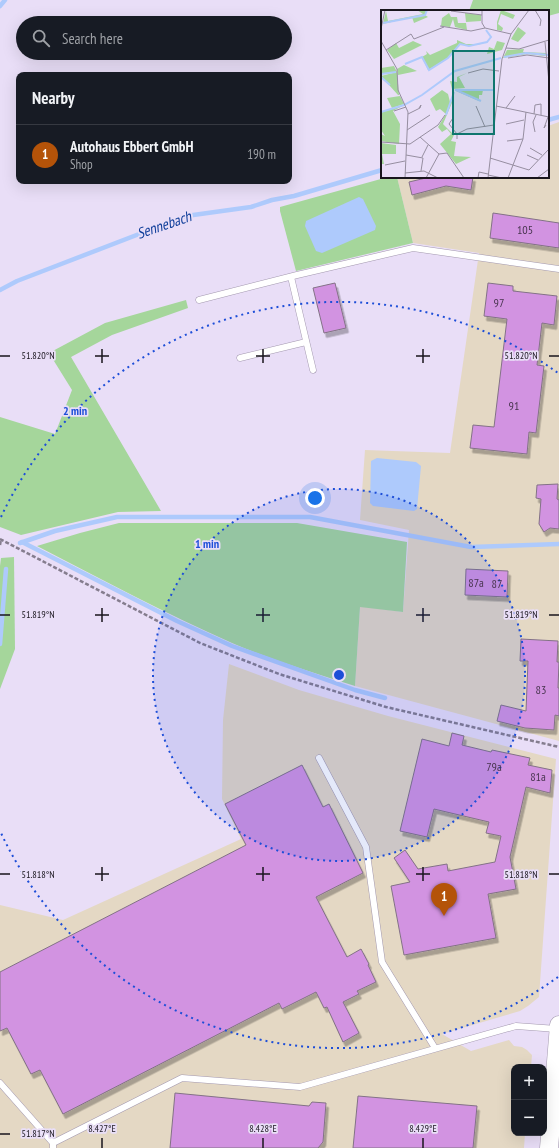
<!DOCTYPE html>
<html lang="en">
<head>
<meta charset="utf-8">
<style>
	body { margin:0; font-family:"PT Sans Narrow",sans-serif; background:#20242c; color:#f1f3f6 }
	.controls { position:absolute; right:12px; bottom:12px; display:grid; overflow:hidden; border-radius:8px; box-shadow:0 4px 16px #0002 }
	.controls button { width:36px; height:36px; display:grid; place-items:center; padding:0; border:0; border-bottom:1px solid #363941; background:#171b24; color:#f1f3f6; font:20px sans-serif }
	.you { position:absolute; left:315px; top:498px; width:14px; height:14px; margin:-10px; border:3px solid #fff; border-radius:50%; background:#1a73e8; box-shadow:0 0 0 6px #1a73e833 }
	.badge { display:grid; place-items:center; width:26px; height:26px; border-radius:50%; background:#b45309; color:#fff; font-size:13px; font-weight:700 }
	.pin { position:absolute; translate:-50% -33px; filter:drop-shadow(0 1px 2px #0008) }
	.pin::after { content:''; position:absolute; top:21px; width:14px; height:12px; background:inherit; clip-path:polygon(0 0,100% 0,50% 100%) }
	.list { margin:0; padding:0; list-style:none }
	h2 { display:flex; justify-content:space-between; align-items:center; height:52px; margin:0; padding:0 16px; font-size:17px }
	h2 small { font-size:13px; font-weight:400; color:#9ea1a6 }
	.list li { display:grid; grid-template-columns:26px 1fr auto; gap:12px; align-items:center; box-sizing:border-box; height:60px; padding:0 16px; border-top:1px solid #363941 }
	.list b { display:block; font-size:15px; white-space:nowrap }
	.list p { margin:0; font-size:13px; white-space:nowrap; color:#9ea1a6 }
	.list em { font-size:13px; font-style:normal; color:#9ea1a6 }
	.icon { flex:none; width:22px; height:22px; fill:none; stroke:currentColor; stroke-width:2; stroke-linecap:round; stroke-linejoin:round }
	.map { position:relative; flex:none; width:559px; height:1148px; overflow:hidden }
	.search { position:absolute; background:#171b24; box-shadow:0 4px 16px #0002; left:16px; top:16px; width:276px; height:44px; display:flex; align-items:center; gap:10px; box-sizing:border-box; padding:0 14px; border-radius:22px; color:#9ea1a6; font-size:15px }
	.panel { position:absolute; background:#171b24; box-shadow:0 4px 16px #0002; left:16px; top:72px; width:276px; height:112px; border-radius:8px }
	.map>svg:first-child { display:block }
	.industrial { fill:#e4d8c4 }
	.green { fill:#a5d69b }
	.water { fill:#aecafc }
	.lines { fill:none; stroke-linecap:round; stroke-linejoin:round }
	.stream { stroke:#aecafc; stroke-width:4.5 }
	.building { fill:#d293e1; stroke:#837286; filter:url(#shadow) }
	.service-casing { stroke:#a398af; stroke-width:7 }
	.secondary-casing { stroke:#a398af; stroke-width:19 }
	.path { stroke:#857d8e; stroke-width:2.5; stroke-dasharray:4 2; stroke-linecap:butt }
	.service { stroke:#fff; stroke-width:6 }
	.secondary { stroke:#fff; stroke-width:18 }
	.ticks { fill:none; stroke:#19151d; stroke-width:1.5 }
	.ring { fill:none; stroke:#1d4ed8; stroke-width:2; stroke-dasharray:2 4 }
	.labels { text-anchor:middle; stroke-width:3.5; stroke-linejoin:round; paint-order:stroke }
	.number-label { font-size:12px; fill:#47344e }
	.water-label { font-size:15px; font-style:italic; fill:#0f3e9a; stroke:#e9def7 }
	.inset-river { fill:none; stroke:#aecafc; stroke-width:2 }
	.inset-road { fill:none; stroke:#968ea0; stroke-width:1 }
	.view { fill:#0f766e; fill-opacity:0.15; stroke:#0f766e; stroke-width:2 }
	.inset-edge { fill:none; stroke:#19151d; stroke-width:2 }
	.ticks-label { font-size:10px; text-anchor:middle; fill:#19151d; stroke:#e9def7; stroke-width:3.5; stroke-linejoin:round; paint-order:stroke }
	.centre { fill:#1d4ed8; stroke:#e9def7; stroke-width:2 }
	.ring-label { font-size:12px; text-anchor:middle; font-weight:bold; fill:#1d4ed8; stroke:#e9def7; stroke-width:3.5; stroke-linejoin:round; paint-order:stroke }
</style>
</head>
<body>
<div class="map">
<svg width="559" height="1148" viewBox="0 0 559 1148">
	<defs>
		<filter id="shadow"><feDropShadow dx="2.5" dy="4.5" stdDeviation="0" flood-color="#0004"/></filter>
	</defs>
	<rect width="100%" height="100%" fill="#e9def7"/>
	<g class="industrial">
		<path d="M559,122v619l-204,-55 5,-80 43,6 6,-82 -49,-10 5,-70 85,3 29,-200 -66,-10 -16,-66h151v-51z"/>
		<path d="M229,664l70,26 89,26 168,43 -17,238 -11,9 -8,5 -78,23 29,17 38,-11 5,6 8,1 5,3 5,5 -1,12h-17v66h11l-1,15h-524v-243l63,15 178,-81 -19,-40 1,-79z"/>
	</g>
	<g class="green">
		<path d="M473,0h86v13l-11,3v-5h-79z"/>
		<path d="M388,177h9l16,66 -117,28 -16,-60v-4z"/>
		<path d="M186,300l2,8 -76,27 -41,22 90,154 -43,1 -97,23 -21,-8v-110l55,17 17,-44 -23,-37 56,-30z"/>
		<path d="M119,523h178l110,19 -4,70 -43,-5 -5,79c-41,-13 -83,-26 -123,-43 -66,-29 -131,-64 -195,-97l43,-13z"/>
		<path d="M14,557l1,92 -15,40v-123l1,-8z"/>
	</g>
	<g class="water">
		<path d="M359,197l4,2 13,27 -1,4 -53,23 -6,-2 -11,-25 1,-5z"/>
		<path d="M377,458l39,4 5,4 -4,43 -3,2 -41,-5 -3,-3 1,-42z"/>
	</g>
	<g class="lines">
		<g class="stream">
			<path d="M0,6l5,-6"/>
			<path d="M548,120l11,-3"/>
			<path d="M0,290l17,-9 169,-65 65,-9 21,-7 22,-4 88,-26"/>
			<path d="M22,542l155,79 55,25 123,44 30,8"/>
			<path d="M20,543l35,-12 62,-14h193l161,30 88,-3"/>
			<path d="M0,644l6,-75"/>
		</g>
	</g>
	<g class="building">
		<path d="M430,177h43l-2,13 -25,-4 -34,9 -3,-13z"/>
		<path d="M493,213l66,10v25l-69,-10z"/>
		<path d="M335,283l11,45 -22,5 -11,-45z"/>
		<path d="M488,283l25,3v5l44,5 -3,29 -12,-2 -5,42 7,1 -8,67 -7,-1 -2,22 -57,-6 3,-23 21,2 13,-108 -23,-3z"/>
		<path d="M558,484l-1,15 2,1v29l-9,-1 -6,4 -5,-8 2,-25 -5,-1 1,-13z"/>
		<path d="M466,569l42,2 -1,26 -42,-2z"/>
		<path d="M521,639l37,2 -1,21h2l-1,26h1v28l-4,-1 -1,15 -29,-2 -28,-7 4,-16 25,6 2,-50h-8z"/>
		<path d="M452,733l12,3 -2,9 29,7 1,-2 38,8 -2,7 24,5 -2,23 -24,-6 -16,70 6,32 -28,5 8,44 -92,17 -13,-69 19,-4 -16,-24 11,-8 13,19 29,-5 1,7 47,-9 6,-26 -15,-3 3,-11 -55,-13 -7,28 -27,-6 22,-92 27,7z"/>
		<path d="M302,765l21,42 6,-3 34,69 -47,24 31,60 14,-8 8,15 -1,1 8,17 -19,9 2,3 -16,8 16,31 -16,9 -16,-35 -3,1 -8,-16 -34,17 -3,-6 -216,111 -23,-44 -9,4 -24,-46 -7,3v-59l246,-127 -21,-41z"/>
		<path d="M175,1093l134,13 3,-4 14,1 -3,39 -5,6h-148z"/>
		<path d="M358,1096l119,10 -4,42h-120z"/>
	</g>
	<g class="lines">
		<defs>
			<g id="service">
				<path d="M291,277l22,93"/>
				<path d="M199,300l98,-25 116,-27 146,21"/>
				<path d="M240,358l66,-16"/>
				<path d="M319,758l47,89 16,115 53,86"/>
				<path d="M0,1083l53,60v5"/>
				<path d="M53,1143l129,-65 118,9 216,-61 41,3"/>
			</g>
			<path id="secondary" d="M549,1148l10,-123"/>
		</defs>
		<use href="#service" class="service-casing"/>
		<use href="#secondary" class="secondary-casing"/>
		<g class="path">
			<path d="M0,539l200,104 79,31 107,33 173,40"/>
			<path d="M0,545l1,-6"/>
		</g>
		<use href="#service" class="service"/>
		<use href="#secondary" class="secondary"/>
	</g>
	<path class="ticks" d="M102,349v14M263,349v14M423,349v14M0,356h10M95,356h14M256,356h14M416,356h14M549,356h10M102,608v14M263,608v14M423,608v14M0,615h10M95,615h14M256,615h14M416,615h14M549,615h10M102,867v14M263,867v14M423,867v14M0,874h10M95,874h14M256,874h14M416,874h14M549,874h10M0,1134h10M102,1138v10M263,1138v10M423,1138v10"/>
	<circle cx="339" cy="675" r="186" fill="#1d4ed8" fill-opacity=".12"/>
	<g class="ring">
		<circle cx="339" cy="675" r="186"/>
		<path d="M558 977A373 373 0 0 1 1 833M1 517A373 373 0 0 1 558 373"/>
	</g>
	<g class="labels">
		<g class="number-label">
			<text x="525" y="234">105</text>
			<text x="499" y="307">97</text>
			<text x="514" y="410">91</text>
			<text x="476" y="587">87a</text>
			<text x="497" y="588">87</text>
			<text x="541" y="694">83</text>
			<text x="494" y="771">79a</text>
			<text x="538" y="781">81a</text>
		</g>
		<g class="water-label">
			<text transform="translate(164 225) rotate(-19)" y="5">Sennebach</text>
		</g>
	</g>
	<g transform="translate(381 10)">
		<rect width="168" height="168" fill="#e9def7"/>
		<path d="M36,0h10l-2,5 3,2 -14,6 -2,-6 -29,7 3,-13 2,10 35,-7zM120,0l14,5 -2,4 -12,-5 -3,10 5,4 -1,3 -5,-1v-8zM68,3l2,4h6l1,6h8l1,7 -12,-3 -2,-8 -3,8 -9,-1 1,-8zM84,3l16,2v6l-15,1zM137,17l8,6 -8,9 -7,-3zM76,30l9,4h15l-13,2 -8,-2 -12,14 -20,12 -6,-13 5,-3 -1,-3 4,4 27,-12zM32,31l9,4 -28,14 -7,-9 9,-7 3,5zM116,31l8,2 -3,7 -15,4 2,-7 5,2zM143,39l-1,3 23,1 -1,3 -18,-2 -24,4 4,-8zM23,55l13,6 -19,4 -1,-6zM13,56l3,6 -16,2v-6zM16,62l2,23h-1l-17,-19zM86,63l-8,4 6,11 -13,1 -2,-8 7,1v-5zM81,79l21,1 -1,5h-3v6l-23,-10zM61,80l6,4 2,8 4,-11v7l-11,26 11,11 -3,6 5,1 -2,14 17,1 -15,7 -16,-20 11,-10 -4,-5 -5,3 -4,-5 8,-13 -6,-5 -4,2 -6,-12zM19,86l4,8 -12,4 -5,-10zM23,95l-11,6 7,13 -1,20 -18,-3v-7l4,2 -4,-6v-18zM0,133l15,2v9h-14l2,10h-3z" fill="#a5d69b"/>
		<path class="inset-river" d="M2,13l42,-8 2,-5M123,47l22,-4 23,2M24,54l17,-7 7,13 19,-12 12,-14 9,2 18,-4 4,-5 -5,-7M0,64l15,-2M0,67l9,8M74,80h39M75,80l25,11M0,102l23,-7 18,-10 33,-24 46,-13M65,105l8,-23"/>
		<path class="inset-road" d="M101,0v13l3,5 26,6M154,0l6,10 -1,6M70,1l31,4M59,16l31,5 14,-3M0,19l4,-19M0,31l16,28 1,21 10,22 -3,66M164,32l4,40M125,38l13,1 30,-9M5,40l25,-16 3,5 30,-12M127,48l19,-3 22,3M87,63l15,-4 16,2M95,96l9,21M115,96l53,11M125,98l9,-12M13,101l12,-4M27,104l12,-6 1,-3 -2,3M153,104l1,-9 6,-1v11M72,108l-4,6 8,10v5M125,114l18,-4M165,115l-2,3 4,-11M26,120l23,-15M154,122l-2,-10 3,-7M76,124l10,-5 27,-4M39,127l19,17M126,131l16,-2M0,132l29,2 28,-19 7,-10M149,138l12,7M58,144l8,-1 17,25M25,145l17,3 -2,13M146,145l11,5M41,147l6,-12M109,148l39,12 20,-21M4,155l20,-4M24,163l19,-2 14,7M107,165l14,3M45,168l13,-24M97,168l1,-6 9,2M107,168l14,-119 9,-25 18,-24M127,168l15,-39 3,-27M156,168l12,-9"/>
		<path class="view" d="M72,41h41v83h-41z"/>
		<rect width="168" height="168" class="inset-edge"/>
	</g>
	<g class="ticks-label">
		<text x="38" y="359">51.820°N</text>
		<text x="521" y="359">51.820°N</text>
		<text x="38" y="618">51.819°N</text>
		<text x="521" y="618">51.819°N</text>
		<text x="38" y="878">51.818°N</text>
		<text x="521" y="878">51.818°N</text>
		<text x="102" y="1132">8.427°E</text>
		<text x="263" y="1132">8.428°E</text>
		<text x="423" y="1132">8.429°E</text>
		<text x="38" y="1137">51.817°N</text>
	</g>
	<circle cx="339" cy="675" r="6" class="centre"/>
	<g class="ring-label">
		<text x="75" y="415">2 min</text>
		<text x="207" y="548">1 min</text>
	</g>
</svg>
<div class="controls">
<button>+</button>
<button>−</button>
</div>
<div class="you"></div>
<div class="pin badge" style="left:444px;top:916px">1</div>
<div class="search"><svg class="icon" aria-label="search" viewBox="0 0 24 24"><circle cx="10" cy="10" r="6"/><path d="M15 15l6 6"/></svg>Search here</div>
<section class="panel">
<h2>Nearby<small></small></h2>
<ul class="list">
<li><span class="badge">1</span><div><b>Autohaus Ebbert GmbH</b><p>Shop</p></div><em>190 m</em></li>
</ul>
</section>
</div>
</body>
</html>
